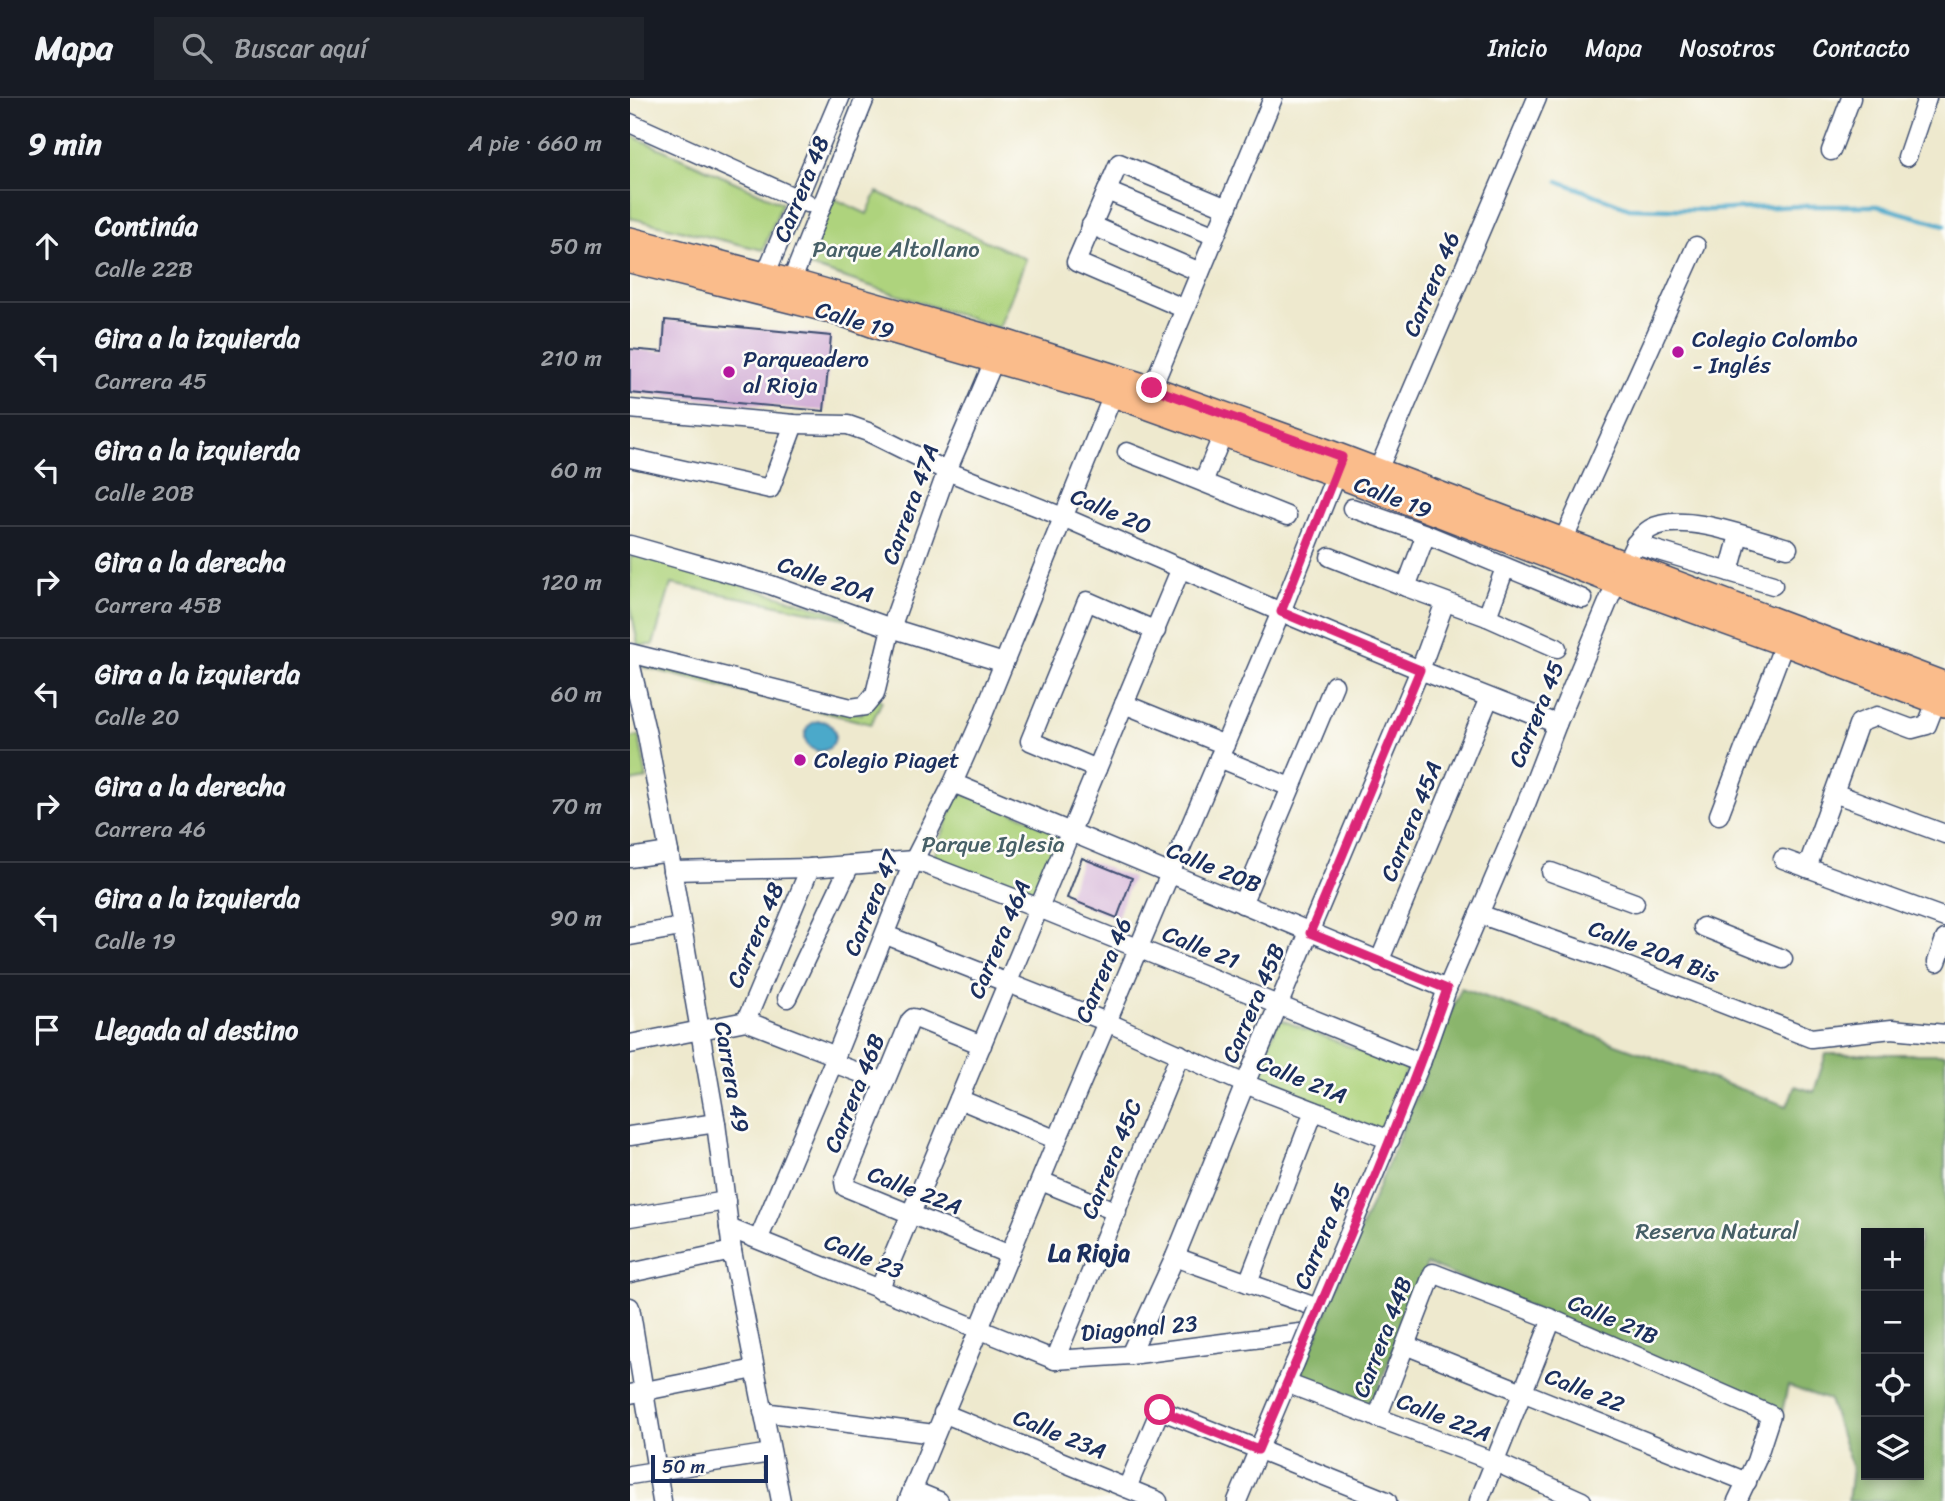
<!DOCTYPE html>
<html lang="es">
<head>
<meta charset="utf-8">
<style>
	body { margin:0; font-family:Sriracha,sans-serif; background:#20242c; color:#f1f3f6 }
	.controls { position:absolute; right:21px; bottom:21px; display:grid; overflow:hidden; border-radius:0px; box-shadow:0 4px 10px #0003 }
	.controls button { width:63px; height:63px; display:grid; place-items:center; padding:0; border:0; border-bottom:2px solid #363941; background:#171b24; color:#f1f3f6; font:35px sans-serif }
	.scale { position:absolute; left:21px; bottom:18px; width:117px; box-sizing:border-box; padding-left:7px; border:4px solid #1b2f5e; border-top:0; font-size:19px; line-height:24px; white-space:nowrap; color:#1b2f5e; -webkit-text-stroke:5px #fdfcf7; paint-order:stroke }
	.stop { position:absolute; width:21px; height:21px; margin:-16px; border:5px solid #db2777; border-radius:50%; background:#fff }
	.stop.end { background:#db2777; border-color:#fff; box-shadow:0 2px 7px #0008 }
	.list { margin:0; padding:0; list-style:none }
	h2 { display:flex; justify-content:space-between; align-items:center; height:91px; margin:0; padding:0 28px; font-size:30px }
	h2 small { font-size:23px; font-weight:400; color:#9ea1a6 }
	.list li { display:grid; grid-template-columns:46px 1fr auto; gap:21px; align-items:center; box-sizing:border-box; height:112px; padding:0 28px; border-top:2px solid #363941 }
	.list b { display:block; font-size:26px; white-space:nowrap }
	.list p { margin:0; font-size:23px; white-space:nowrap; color:#9ea1a6 }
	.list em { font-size:23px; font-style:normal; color:#9ea1a6 }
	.icon { flex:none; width:38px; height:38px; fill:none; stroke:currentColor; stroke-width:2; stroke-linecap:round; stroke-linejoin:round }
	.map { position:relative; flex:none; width:1315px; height:1403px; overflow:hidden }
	header { display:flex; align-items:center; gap:42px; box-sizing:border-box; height:98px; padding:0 35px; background:#171b24; border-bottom:2px solid #363941 }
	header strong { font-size:33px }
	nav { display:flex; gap:38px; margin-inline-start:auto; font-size:24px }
	.search { width:490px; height:63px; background:#20242c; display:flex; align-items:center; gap:18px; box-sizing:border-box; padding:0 24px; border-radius:0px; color:#9ea1a6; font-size:26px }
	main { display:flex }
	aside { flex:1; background:#171b24 }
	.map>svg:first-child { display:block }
	.green { fill:#aed37d; stroke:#64816e; stroke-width:2 }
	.forest { fill:#8ab56c; stroke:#527265; stroke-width:2; fill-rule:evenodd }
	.water { fill:#4ca9ca; stroke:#346c94; stroke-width:2 }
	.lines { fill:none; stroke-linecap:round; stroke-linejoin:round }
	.stream { stroke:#4ca9ca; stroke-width:4.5 }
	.building { fill:#d1add6 }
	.minor-casing { stroke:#3b4b6f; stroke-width:21 }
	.major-casing { stroke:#3b4b6f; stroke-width:26 }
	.minor { stroke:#fff; stroke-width:18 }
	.major { stroke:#fabc8b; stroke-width:23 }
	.minor-bridge-casing { stroke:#3b4b6f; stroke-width:21; stroke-linecap:butt }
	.minor-bridge { stroke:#fff; stroke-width:18 }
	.route { stroke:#db2777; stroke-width:9 }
	.poi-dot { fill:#b5179e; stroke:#fdfcf7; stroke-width:2.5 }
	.labels { text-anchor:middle; stroke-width:5; stroke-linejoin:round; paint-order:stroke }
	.street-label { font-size:23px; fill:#1b2f5e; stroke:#fdfcf7 }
	.park-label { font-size:23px; fill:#476067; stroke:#fdfcf7 }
	.poi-label { font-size:23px; fill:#1b2f5e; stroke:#fdfcf7; text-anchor:start }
	.neighbourhood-label { font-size:24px; font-weight:bold; fill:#1b2f5e; stroke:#fdfcf7 }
</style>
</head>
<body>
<header>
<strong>Mapa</strong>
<div class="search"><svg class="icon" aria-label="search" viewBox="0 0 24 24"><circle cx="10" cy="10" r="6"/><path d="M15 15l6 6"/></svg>Buscar aquí</div>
<nav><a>Inicio</a><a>Mapa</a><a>Nosotros</a><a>Contacto</a></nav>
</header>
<main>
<aside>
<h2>9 min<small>A pie · 660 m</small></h2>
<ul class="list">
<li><svg class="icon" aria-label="ahead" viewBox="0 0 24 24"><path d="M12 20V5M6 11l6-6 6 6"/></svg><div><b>Continúa</b><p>Calle 22B</p></div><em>50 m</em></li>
<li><svg class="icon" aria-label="left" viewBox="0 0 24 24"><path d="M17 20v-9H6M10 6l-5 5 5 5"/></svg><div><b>Gira a la izquierda</b><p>Carrera 45</p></div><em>210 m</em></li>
<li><svg class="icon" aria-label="left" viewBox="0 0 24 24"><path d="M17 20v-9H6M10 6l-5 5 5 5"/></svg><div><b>Gira a la izquierda</b><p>Calle 20B</p></div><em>60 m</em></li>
<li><svg class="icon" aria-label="right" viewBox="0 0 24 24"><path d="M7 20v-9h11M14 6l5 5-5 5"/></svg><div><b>Gira a la derecha</b><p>Carrera 45B</p></div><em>120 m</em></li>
<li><svg class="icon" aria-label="left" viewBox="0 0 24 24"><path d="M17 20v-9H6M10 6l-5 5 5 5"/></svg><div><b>Gira a la izquierda</b><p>Calle 20</p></div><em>60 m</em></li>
<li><svg class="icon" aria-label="right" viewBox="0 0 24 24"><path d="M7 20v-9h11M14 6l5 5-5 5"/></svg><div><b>Gira a la derecha</b><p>Carrera 46</p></div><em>70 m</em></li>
<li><svg class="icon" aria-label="left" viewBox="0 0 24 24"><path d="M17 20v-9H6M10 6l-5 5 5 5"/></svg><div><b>Gira a la izquierda</b><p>Calle 19</p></div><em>90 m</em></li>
<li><svg class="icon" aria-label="arrive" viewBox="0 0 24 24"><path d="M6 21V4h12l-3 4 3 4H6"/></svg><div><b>Llegada al destino</b></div></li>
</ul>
</aside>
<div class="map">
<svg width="1315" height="1403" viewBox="0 0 1315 1403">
	<rect width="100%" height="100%" fill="#fdfcf7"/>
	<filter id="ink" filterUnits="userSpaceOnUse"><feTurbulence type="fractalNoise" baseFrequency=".0143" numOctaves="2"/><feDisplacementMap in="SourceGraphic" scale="14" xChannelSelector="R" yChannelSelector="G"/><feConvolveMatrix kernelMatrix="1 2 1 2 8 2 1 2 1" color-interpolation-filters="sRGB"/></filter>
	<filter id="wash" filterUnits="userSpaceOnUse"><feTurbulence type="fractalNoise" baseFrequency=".00686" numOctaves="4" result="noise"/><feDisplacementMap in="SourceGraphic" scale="28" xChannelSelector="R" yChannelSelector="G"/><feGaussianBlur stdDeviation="1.57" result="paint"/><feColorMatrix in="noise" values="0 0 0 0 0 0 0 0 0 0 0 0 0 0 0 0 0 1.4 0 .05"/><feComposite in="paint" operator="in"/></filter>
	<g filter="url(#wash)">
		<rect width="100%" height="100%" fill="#eee9ce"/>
		<g class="green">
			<path d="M0,37l152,68 -19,47 -133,-32z"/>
			<path d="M247,94l149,67 -27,69 -193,-63 25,-68 36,17z"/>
			<path d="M9,457l235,69 -203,-40 -18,61h-15l-8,-41v-47z"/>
			<path d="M4,560l227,56 15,-18 6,5 -11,23 -236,-59z"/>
			<path d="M9,638l8,43 -17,3v-44z"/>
			<path d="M328,694l105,39 -26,68 -105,-37z"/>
			<path d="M649,921l128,50 -24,63 -130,-48z"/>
		</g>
		<path class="forest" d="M831,890l326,118 8,-20 19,6 12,-38h119v447h-97l4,-33 -23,-68 -41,-14 -6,26 -355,-148 -55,140 -73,-26zM1236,1135h53v242h-53z"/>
		<circle class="water" cx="190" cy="638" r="15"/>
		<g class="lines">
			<path class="stream" d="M928,83l71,27 81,2 90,-4h77l68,19"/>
		</g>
		<g id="blocks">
			<g class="building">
				<path d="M35,222l166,16 -7,75 -194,-18v-44l33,3z"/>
				<path d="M452,760l50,20 -15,40 -50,-20z"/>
			</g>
		</g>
	</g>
	<g filter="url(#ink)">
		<use href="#blocks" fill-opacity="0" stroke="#3b4b6f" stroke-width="2"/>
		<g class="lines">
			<defs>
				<g id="minor">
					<path d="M0,25l177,80"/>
					<path d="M1201,53l20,-53"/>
					<path d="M1277,59l20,-59"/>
					<path d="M477,93l108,45"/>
					<path d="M461,127l109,47"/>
					<path d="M131,187l79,-187"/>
					<path d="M158,192l77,-192"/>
					<path d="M555,211l-109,-47 43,-99 108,45"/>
					<path d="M522,290l121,-290"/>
					<path d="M0,311l164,15 54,1 20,7 79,39 116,46 218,95 139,58 137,54"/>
					<path d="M497,354l160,64"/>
					<path d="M0,360l140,31 24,-65"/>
					<path d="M573,384l20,-48"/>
					<path d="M743,384l164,-384"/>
					<path d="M722,410l74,26"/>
					<path d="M933,443l133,-295"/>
					<path d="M1005,446c4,-5 10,-12 15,-15 31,-19 104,10 138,19"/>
					<path d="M0,447l141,40 120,43 113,35"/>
					<path d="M700,459l76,30"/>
					<path d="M995,467l10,-21 138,41"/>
					<path d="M875,470l-18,49 -81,-30 20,-53 157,65"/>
					<path d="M1099,474l10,-37"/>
					<path d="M857,519l70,31"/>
					<path d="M0,555l221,55 14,-2 10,-12 16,-66 56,-157 47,-110"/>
					<path d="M0,564l17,73 22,117 47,271 16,128 49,250"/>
					<path d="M494,606l101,41"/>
					<path d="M589,660l71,29"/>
					<path d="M467,671l-67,-28 57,-140 69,30"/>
					<path d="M323,685l494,206 79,-185 31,-80 59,-141"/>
					<path d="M1204,695l111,41"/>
					<path d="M1089,717l65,-171"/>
					<path d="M0,760l39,-6"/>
					<path d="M1153,761l162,59"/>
					<path d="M1177,770l52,-145 18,-7 35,13 15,-4 9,-23"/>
					<path d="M42,773l138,-3 104,-8 125,48 382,155"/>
					<path d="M921,774l84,31"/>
					<path d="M612,806l92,-219"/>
					<path d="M849,816l134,47 198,77 81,-9 53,5"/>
					<path d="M1073,829l80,32"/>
					<path d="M256,837l221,87 138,62 145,56"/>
					<path d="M0,838l51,-9"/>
					<path d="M749,864l110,-264"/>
					<path d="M1307,864l8,-23"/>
					<path d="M157,900l63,-133"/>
					<path d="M116,923l64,-153"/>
					<path d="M0,946l116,-23 90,35"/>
					<path d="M352,947l-64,-26 -5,-1 -3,3 -66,161 1,5 165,68"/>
					<path d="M203,965l52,19"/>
					<path d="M329,1001l98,41"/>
					<path d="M0,1038l86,-13"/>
					<path d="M411,1083l76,31"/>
					<path d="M0,1119l96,-16"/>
					<path d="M99,1130l326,132 75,-5 178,-23"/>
					<path d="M129,1140l74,-175 81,-203 39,-77 27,-61 133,-327"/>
					<path d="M545,1159l143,51"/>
					<path d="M0,1175l102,-22"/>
					<path d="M618,1185l66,-172"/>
					<path d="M249,1192l302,-722"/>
					<path d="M0,1209l32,194"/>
					<path d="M687,1212l104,-247 26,-74"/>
					<path d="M775,1247l342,137"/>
					<path d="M500,1257l45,-98 70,-173 175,-414 25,-68"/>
					<path d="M425,1262l125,-306"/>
					<path d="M656,1285l209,79 87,39"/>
					<path d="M0,1296l125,-25"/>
					<path d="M133,1314l171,22"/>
					<path d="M313,1315l215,88"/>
					<path d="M747,1320l56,-145 119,46 219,96 -15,46 -19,40"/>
					<path d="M0,1377l141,-22"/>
					<path d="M497,1390l33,-78 227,91"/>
					<path d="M282,1392l27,11"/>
					<path d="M278,1403l149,-361 224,-528 59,-148"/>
					<path d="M607,1403l58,-138"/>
					<path d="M849,1403l73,-182"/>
				</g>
				<g id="major">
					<path d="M0,141l161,42 216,61 145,46 162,58 631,238"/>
					<path d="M0,163l208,52 42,15 233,67 223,80 280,108 179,65 150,57"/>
				</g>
			</defs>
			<use href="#minor" class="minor-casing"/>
			<use href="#major" class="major-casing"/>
			<use href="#minor" class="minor"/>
			<use href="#major" class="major"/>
			<defs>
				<path id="minor-bridge" d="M665,1265l22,-53"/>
			</defs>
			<use href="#minor-bridge" class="minor-bridge-casing"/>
			<use href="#minor-bridge" class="minor-bridge"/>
		</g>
	</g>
	<g class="lines" filter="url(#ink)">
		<path class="route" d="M522,290l190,69 -61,155 139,58 -110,263 137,56c-55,157 -124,308 -189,461l-98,-40"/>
	</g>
	<g class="poi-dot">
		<circle cx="1048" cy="254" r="7"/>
		<circle cx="99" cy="274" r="7"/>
		<circle cx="170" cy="662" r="7"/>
	</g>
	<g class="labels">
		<g class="street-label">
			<text transform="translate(171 91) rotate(-68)" y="8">Carrera 48</text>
			<text transform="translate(801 186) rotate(-67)" y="8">Carrera 46</text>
			<text transform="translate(225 222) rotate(17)" y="8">Calle 19</text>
			<text transform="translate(763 399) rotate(21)" y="8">Calle 19</text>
			<text transform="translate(280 406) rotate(-70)" y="8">Carrera 47A</text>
			<text transform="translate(481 413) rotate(23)" y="8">Calle 20</text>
			<text transform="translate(196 481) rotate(19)" y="8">Calle 20A</text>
			<text transform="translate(906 616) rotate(-68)" y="8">Carrera 45</text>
			<text transform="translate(781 723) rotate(-68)" y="8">Carrera 45A</text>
			<text transform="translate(584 769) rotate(22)" y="8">Calle 20B</text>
			<text transform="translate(241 805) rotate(-68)" y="8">Carrera 47</text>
			<text transform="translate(125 837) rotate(-67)" y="8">Carrera 48</text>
			<text transform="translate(369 841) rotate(-67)" y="8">Carrera 46A</text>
			<text transform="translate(571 849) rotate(22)" y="8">Calle 21</text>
			<text transform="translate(1024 853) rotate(21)" y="8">Calle 20A Bis</text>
			<text transform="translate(473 872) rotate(-67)" y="8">Carrera 46</text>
			<text transform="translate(623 905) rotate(-67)" y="8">Carrera 45B</text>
			<text transform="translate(102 979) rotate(80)" y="8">Carrera 49</text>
			<text transform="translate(672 981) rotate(22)" y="8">Calle 21A</text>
			<text transform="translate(224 995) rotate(-68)" y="8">Carrera 46B</text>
			<text transform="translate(481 1061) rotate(-68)" y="8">Carrera 45C</text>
			<text transform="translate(285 1092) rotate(21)" y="8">Calle 22A</text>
			<text transform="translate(692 1138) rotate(-67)" y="8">Carrera 45</text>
			<text transform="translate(234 1158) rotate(23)" y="8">Calle 23</text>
			<text transform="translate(983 1221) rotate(23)" y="8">Calle 21B</text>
			<text transform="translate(509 1230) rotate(-5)" y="8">Diagonal 23</text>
			<text transform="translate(752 1239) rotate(-69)" y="8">Carrera 44B</text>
			<text transform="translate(955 1292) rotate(22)" y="8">Calle 22</text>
			<text transform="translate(814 1319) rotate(21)" y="8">Calle 22A</text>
			<text transform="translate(430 1336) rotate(22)" y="8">Calle 23A</text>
		</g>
		<g class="park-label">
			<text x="266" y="159">Parque Altollano</text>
			<text x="363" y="754">Parque Iglesia</text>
			<text x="1087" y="1141">Reserva Natural</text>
		</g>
		<g class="poi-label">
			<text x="1062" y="249">Colegio Colombo<tspan x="1062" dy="26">- Inglés</tspan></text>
			<text x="113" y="269">Parqueadero<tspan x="113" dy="26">al Rioja</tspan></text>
			<text x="184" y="670">Colegio Piaget</text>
		</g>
		<g class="neighbourhood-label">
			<text x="459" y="1163">La Rioja</text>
		</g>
	</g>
</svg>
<div class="controls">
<button>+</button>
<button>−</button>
<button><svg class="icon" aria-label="locate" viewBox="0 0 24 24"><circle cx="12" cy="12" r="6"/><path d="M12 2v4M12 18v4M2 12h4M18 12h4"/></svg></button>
<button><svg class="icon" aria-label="layers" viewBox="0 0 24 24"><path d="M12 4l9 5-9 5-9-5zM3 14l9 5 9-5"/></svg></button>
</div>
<div class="scale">50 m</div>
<div class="stop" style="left:530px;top:1312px"></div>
<div class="stop end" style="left:522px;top:290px"></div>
</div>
</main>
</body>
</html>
